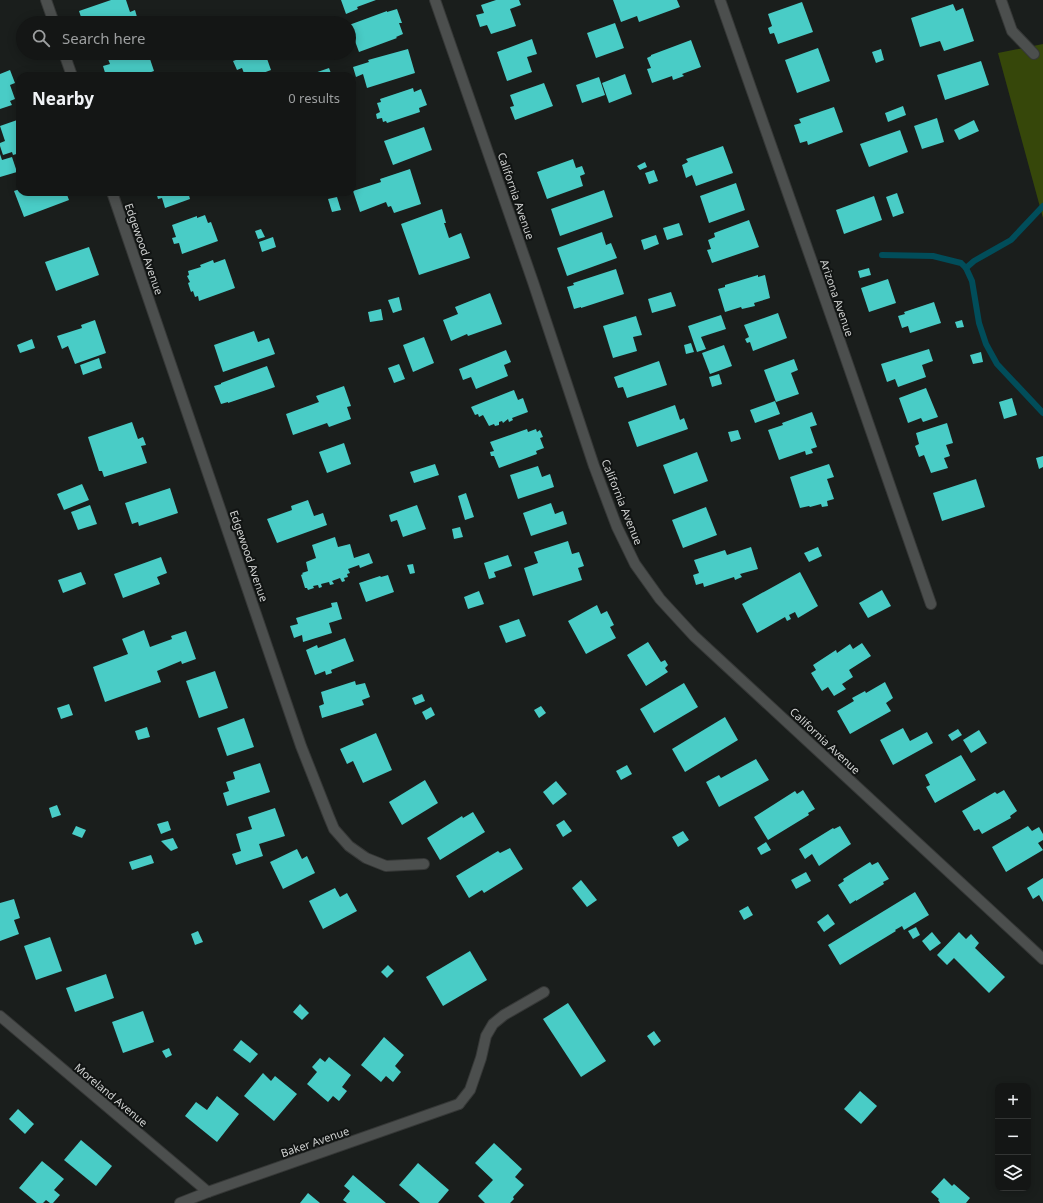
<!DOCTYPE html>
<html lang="en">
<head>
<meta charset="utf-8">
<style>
	body { margin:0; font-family:"Noto Sans",sans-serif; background:#1d1f1e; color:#f1f3f6 }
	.controls { position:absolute; right:12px; bottom:12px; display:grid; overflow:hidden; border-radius:8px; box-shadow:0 2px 10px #0003 }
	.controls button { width:36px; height:36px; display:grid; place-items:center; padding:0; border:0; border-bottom:1px solid #333534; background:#141615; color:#f1f3f6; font:20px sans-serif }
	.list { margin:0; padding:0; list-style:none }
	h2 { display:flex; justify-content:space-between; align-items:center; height:52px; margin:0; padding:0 16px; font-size:17px }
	h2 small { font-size:13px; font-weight:400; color:#9d9fa0 }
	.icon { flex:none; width:22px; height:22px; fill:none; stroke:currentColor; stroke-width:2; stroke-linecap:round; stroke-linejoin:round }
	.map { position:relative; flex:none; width:1043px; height:1203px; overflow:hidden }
	.search { position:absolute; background:#141615; box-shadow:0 2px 10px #0003; left:16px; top:16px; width:340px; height:44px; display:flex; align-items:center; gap:10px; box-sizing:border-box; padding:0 14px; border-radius:22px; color:#9d9fa0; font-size:15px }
	.panel { position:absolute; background:#141615; box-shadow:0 2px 10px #0003; left:16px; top:72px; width:340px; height:124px; border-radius:12px }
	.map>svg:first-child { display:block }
	.green { fill:#36470a }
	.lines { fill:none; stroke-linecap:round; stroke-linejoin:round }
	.stream { stroke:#014d5a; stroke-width:6 }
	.building { fill:#49ccc6 }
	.service-casing { stroke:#363837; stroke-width:12 }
	.minor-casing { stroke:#363837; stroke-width:12 }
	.service { stroke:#4c4f4e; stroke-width:10 }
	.minor { stroke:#4c4f4e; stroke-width:10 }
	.labels { text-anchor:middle; stroke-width:4; stroke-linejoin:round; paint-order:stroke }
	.street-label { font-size:11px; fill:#d0d2d1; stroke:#111413 }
</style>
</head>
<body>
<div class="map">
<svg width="1043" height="1203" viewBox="0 0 1043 1203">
	<rect width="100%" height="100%" fill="#1a1e1c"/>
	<path class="green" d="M1043,44v174l-45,-165z"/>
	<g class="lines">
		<g class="stream">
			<path d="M882,255l51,1 28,7 5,5 6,13 7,42 7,21 11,20 46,49"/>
			<path d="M966,268l8,-7 37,-21 32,-34"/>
		</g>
	</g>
	<g class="building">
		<path d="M111,0h15l4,12 5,-2 2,7 -18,6h-4l-2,-4 -11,4h-19l-4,-12z"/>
		<path d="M341,0h35l-19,7 1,2 -12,5z"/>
		<path d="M496,0h23l2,5 -11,4 6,17 -25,8 -4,-9 -7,2 -4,-12 8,-2 -3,-8z"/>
		<path d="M613,0h64l3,7 -41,15 -2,-6 -16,6z"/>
		<path d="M802,2l11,30 -35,12 -4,-11 -4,1 -2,-6 4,-2 -4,-12z"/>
		<path d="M953,4l3,7 7,-3 11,33 -30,10 -4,-10 -20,6 -9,-29z"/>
		<path d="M397,9l5,14h-3l4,11 -7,3 1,1 -38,14 -10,-27 38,-14v1z"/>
		<path d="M615,23l9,25 -28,10 -9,-25z"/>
		<path d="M532,39l5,15 -10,3 5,15 -25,9 -10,-29z"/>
		<path d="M691,40l10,27 -19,7 2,2 -11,4 -1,-4 -20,7 -5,-14 4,-1 -4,-10 4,-2v-1z"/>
		<path d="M818,48l12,33 -33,12 -12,-33z"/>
		<path d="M408,49l7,24 -48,15 -4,-14 -7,3 -3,-10 16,-5 -1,-2z"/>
		<path d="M881,49l3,11 -8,3 -4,-11z"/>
		<path d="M108,53h40l6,18 -14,5h-34l-3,-10 7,-2 -4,-10z"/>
		<path d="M255,53h10l6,17 -16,6h-10l-3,-8 -5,2 -4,-9z"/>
		<path d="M981,61l8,24 -44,15 -8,-25z"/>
		<path d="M329,68l3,8h-26z"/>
		<path d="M10,70l5,13 -5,2 5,14 -5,2 2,4 -12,4v-35z"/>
		<path d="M625,74l7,20 -23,9 -7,-20z"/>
		<path d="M599,77l6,18 -23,8 -6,-18z"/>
		<path d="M544,83l9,23 -38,14 -5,-13 4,-1 -4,-11z"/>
		<path d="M413,88l1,4 7,-3 6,16 -8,3 1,4 -33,11 -1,-2 -3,1 -1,-4 -5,1 -1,-5 4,-2 -3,-9 4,-1 -1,-3z"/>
		<path d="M903,106l3,9 -18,7 -3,-9z"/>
		<path d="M834,107l9,25 -35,13 -1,-4 -7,2 -6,-18 7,-2 -2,-4z"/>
		<path d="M937,118l7,24 -22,7 -8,-23z"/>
		<path d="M20,119v34l-7,2 -1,-3 -9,3 -3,-9v-3l5,-2 -5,-15z"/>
		<path d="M974,120l5,11 -20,9 -5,-10z"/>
		<path d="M424,127l8,23 -39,15 -9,-24z"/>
		<path d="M900,130l8,22 -39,15 -9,-23z"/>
		<path d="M723,146l10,27 -37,13 -4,-11 -6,3 -4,-13 6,-3 -2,-3z"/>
		<path d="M0,154l2,6 10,-3 5,15 -17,5z"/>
		<path d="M573,159l3,9 6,-2 3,8 -5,2 3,10 -36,13 -10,-27z"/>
		<path d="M645,162l2,5 -7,3 -3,-4z"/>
		<path d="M410,169l11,35 -27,9 -3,-7 -3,1 -2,-5 -26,10 -7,-21 28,-9 -1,-3z"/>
		<path d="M654,170l4,11 -9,3 -4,-11z"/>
		<path d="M352,171l4,11 -4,2z"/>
		<path d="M736,183l9,27 -36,13 -9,-27z"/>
		<path d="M20,189v3h46l3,8 -45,17 -10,-26z"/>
		<path d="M604,190l9,27 -53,19 -9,-27z"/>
		<path d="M156,192h32l2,7 -25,9 -3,-10 -4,1z"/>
		<path d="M897,193l7,20 -11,4 -7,-20z"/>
		<path d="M874,196l8,24 -38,14 -8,-24z"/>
		<path d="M337,197l4,13 -9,2 -4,-13z"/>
		<path d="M442,209l4,14h-2l5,15 12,-5 9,25 -51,17 -18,-51z"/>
		<path d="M205,215l3,8 3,-1 7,19 -36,13 -3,-11 -5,1 -2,-6 4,-1 -4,-12 25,-9v2z"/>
		<path d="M749,220l10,27 -47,16 -5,-13 4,-1 -3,-9 7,-3 -1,-4z"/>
		<path d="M679,223l4,12 -16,5 -4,-12z"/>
		<path d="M261,229l4,8 -7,2 -3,-8z"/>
		<path d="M602,232l4,13 5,-2 6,15 -50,18 -10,-28z"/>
		<path d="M656,235l3,9 -15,6 -3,-10z"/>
		<path d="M273,237l3,10 -14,5 -3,-10z"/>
		<path d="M89,247l10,28 -43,16 -11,-29z"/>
		<path d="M225,259l10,29 -36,13 -1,-5 -3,1 -2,-6 -2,1 -3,-9 2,-1 -3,-6 2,-1 -1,-4 13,-4 -1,-2 13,-5 1,3z"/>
		<path d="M869,268l2,7 -11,3 -2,-7z"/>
		<path d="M616,269l8,25 -43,14v-1l-7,2 -7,-22 7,-2 -1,-2z"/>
		<path d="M758,275v2l7,-2 5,23 -16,5 1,3 -13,3 -1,-2 -16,5 -7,-23 7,-2v-2z"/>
		<path d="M888,279l8,24 -27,9 -8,-24z"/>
		<path d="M671,292l5,14 -24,7 -4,-14z"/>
		<path d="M490,293l12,31 -34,12 -1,-2 -16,7 -8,-21 15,-6 -3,-7z"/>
		<path d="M399,297l3,13 -9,3 -5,-13z"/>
		<path d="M934,302l7,21 -31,10 -2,-7 -6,2 -4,-12 7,-2 -1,-2z"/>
		<path d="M381,309l2,11 -13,2 -2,-10z"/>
		<path d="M778,313l9,25 -34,13 -3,-9 -3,1 -2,-4 4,-2 -5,-12z"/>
		<path d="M721,315l5,14 -25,8 5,12 -9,3 -9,-26z"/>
		<path d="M636,316l6,19 -9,2 4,14 -24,7 -10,-32z"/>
		<path d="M95,320l11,33 -31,11 -7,-18 -6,3 -5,-13 25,-8 -1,-3z"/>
		<path d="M962,320l2,7 -7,1 -2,-6z"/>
		<path d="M254,331l4,11 11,-4 6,16 -52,18 -9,-27z"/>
		<path d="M424,337l10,26 -21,9 -10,-27z"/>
		<path d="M32,339l3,9 -15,5 -3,-8z"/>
		<path d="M691,343l3,9 -8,2 -2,-9z"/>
		<path d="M724,345l8,21 -22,8 -8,-21z"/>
		<path d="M929,349l4,12 -11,4 4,12 -28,10 -3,-8 -8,3 -6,-18z"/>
		<path d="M506,350l5,12 -7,3 4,11 -32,13 -5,-12 -8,3 -4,-11z"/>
		<path d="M981,352l2,10 -10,2 -3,-9z"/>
		<path d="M99,358l3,10 -19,7 -3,-10z"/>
		<path d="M794,359l4,11 -7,3 8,21 -23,8 -12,-32z"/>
		<path d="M659,361l8,24 -40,13 -4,-11 -5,1 -4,-11z"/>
		<path d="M399,364l6,15 -11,4 -6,-15z"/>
		<path d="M267,366l8,21 -47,16v-1l-7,2 -7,-18 7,-2v-1z"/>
		<path d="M719,374l3,10 -10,3 -3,-10z"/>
		<path d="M344,386l7,20 -4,1 4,12 -22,8 -2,-4 -34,12 -7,-21 33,-12 -3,-6z"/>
		<path d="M926,388l12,29 -15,5 -2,-4 -13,5 -9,-25z"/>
		<path d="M514,390l4,10 5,-2 5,14 -16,6 1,2 -4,2 -1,-3 -5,4 -1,-2 -3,1v3l-4,1 -1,-2 -5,2 -6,-11 -4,2 -1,-3 -3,1 -4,-8z"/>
		<path d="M1012,398l5,17 -13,4 -5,-17z"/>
		<path d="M775,401l5,13 -25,9 -5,-13z"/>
		<path d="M675,405l5,15 4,-2 4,11 -51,18 -9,-25z"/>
		<path d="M812,412l5,13 -7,2 7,20 -6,2 2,4 -7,2 -1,-4 -26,9 -11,-30 15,-5 -1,-2z"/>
		<path d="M132,422l6,17 5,-2 3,8 -5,1 6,17 -43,14 -2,-6h-3l-11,-34z"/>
		<path d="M947,423l6,20 -7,2 4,11 -6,2 4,10 -17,5 -7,-18 -5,2 -4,-11 4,-2 -3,-11z"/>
		<path d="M527,429l1,3 8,-3 1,3 3,-2 3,7 -3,1 4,10 -8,3 1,3 -38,14 -5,-12h-3l-1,-4 4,-1 -4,-9z"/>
		<path d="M738,430l3,9 -10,3 -3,-10z"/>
		<path d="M344,443l7,21 -24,9 -8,-21z"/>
		<path d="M697,452l11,29 -34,13 -11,-29z"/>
		<path d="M1043,456v11l-4,2 -3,-11z"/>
		<path d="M435,464l4,11 -25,8 -4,-11z"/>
		<path d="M829,464l5,13 -7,2 7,20 -7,2 1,5 -6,1 -1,-3 -11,3 -1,-1 -9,2 -10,-31z"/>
		<path d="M538,466l4,11 8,-3 4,13 -36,12 -8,-24z"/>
		<path d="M976,479l9,28 -43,14 -9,-28z"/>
		<path d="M82,484l7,16 -25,10 -7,-16z"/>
		<path d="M170,488l8,25 -39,13 -1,-4 -6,2 -7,-21z"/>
		<path d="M466,493l8,24 -9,3 -7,-24z"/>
		<path d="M308,500l6,16 9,-3 4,12 -50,18 -10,-24 25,-9 -1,-4z"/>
		<path d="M551,503l4,11 8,-3 4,13 -36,12 -8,-23z"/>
		<path d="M90,505l7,19 -19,6 -7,-18z"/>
		<path d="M417,505l9,24 -23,8 -6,-17 -6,2 -2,-7z"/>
		<path d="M706,507l11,28 -34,13 -11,-28z"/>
		<path d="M460,527l3,10 -9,2 -2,-10z"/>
		<path d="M335,537l3,10 12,-3 4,14 15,-5 4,10 -13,5 -1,-3 -11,4 2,4 -3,1 1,3 -4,1 1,3 -3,1 -2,-4 -8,3 2,3 -4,1 -1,-3 -8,2 1,3 -3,1 -1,-3 -5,1 1,2 -6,2 -1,-2h-2l-4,-13 2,-1 -1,-1 6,-2 -2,-9 10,-4 -4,-13z"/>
		<path d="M568,541l4,13 7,-2 5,14 -6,2 4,12 -49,16 -9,-28 14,-5 -4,-11z"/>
		<path d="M751,547l7,22 -18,5 2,3 -7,3 -1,-3 -30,10 -1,-4 -7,2 -3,-10 6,-2 -5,-13 31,-10 2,5z"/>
		<path d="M818,547l4,9 -13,6 -5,-9z"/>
		<path d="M508,555l4,11 -18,6 2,5 -7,2 -5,-16z"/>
		<path d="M161,557l6,16 -10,4 3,7 -37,14 -9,-24z"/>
		<path d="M413,564l2,9 -5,1 -3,-9z"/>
		<path d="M81,572l5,12 -23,9 -5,-13z"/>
		<path d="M800,572l18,34 -20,12 -3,-6 -6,3 2,4 -4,2 -2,-4 -28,16 -15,-29z"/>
		<path d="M388,575l6,17 -28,10 -7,-19 21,-7 1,1z"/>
		<path d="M882,590l9,16 -23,12 -9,-15z"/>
		<path d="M479,591l5,13 -16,5 -4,-12z"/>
		<path d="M337,602l5,17 -13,4 3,10 -29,9 -1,-7 -8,3 -4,-12 8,-2 -2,-6 36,-11 -1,-4z"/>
		<path d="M597,605l4,9 6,-3 7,14 -4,2 6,11 -30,16 -18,-33z"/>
		<path d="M519,619l7,17 -20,7 -7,-17z"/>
		<path d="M144,630l6,17 22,-8 -1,-3 15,-5 10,28 -14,5 -1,-3 -24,10 4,11 -56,20 -12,-35 35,-13 -6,-15z"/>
		<path d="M345,638l9,23 -23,9 1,3 -6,2 -1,-4 -10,4 -9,-25 11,-5 1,3z"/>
		<path d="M648,642l13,20 4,-2 3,5 -3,3 3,4 -22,14 -19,-31z"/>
		<path d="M862,643l9,13 -22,14 4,7 -11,7 4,5 -12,7 -6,-9 -6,4 -11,-18 5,-3 -3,-5 23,-15 1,3 13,-9 3,5z"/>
		<path d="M215,671l13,37 -29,10 -13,-37z"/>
		<path d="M355,681l1,4 9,-2 5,14 -8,3 2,5 -42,13 -3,-12 5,-2 -3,-12z"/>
		<path d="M885,682l8,16 -7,5 5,8 -41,23 -13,-23 17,-10 -2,-3 13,-7 1,2z"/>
		<path d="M684,683l14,24 -44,26 -14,-24z"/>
		<path d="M422,694l3,7 -10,4 -3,-7z"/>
		<path d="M69,704l4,11 -12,4 -4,-11z"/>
		<path d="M541,706l5,7 -7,5 -5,-8z"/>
		<path d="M431,707l4,8 -9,5 -4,-8z"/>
		<path d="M725,717l13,23 -53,32 -13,-23z"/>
		<path d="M244,718l10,29 -27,9 -10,-28z"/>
		<path d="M147,727l3,10 -12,3 -3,-9z"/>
		<path d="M903,728l7,13 17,-9 6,11 -40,22 -13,-25z"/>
		<path d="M958,729l4,6 -10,6 -4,-6z"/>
		<path d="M979,730l8,13 -16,10 -8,-13z"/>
		<path d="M376,733l16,37 -29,13 -10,-22 -6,3 -7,-15z"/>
		<path d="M961,755l15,25 -41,23 -9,-16 4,-2 -5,-10z"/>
		<path d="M756,759l13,21 -50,27 -13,-25 13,-7 2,3z"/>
		<path d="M260,763l10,29 -43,14 -4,-13 6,-2 -3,-9 9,-3 -2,-7z"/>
		<path d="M627,765l5,9 -11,6 -5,-9z"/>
		<path d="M425,780l13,23 -36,22 -13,-23z"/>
		<path d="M556,781l11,13 -14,11 -10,-13z"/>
		<path d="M803,790l12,19 -7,4 1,2 -41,25 -14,-23 41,-26 2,3z"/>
		<path d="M1004,790l13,21 -7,5 1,2 -29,16 -3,-5 -5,2 -12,-20 33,-19 2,2z"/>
		<path d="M57,805l4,10 -9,3 -3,-10z"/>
		<path d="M275,808l10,28 -26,8 4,12 -27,9 -4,-11 9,-3 -5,-17 16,-5 -4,-12z"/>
		<path d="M473,812l12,20 -45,28 -13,-22 35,-22 1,2z"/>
		<path d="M564,820l8,11 -9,6 -7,-12z"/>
		<path d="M168,821l3,9 -10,4 -4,-10z"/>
		<path d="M76,826l10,4 -4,8 -10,-4z"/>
		<path d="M840,826l11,18 -32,22 -7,-12 -7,5 -6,-10 34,-21 1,1z"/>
		<path d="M1028,826l4,5 7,-4 4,7v6l-5,3 5,7 -37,22 -14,-25z"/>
		<path d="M683,831l6,9 -11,7 -6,-10z"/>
		<path d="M173,838l5,10 -7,3 -10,-10z"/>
		<path d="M766,842l5,8 -10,5 -4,-7z"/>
		<path d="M510,848l13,21 -39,24 -2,-3 -13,8 -13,-22 42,-25 2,2z"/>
		<path d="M297,849l5,10 5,-3 8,17 -32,16 -13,-27z"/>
		<path d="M151,855l3,8 -22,7 -3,-8z"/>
		<path d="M870,862l2,3 6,-3 11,17 -6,3 1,2 -28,17v-1l-6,4 -12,-19 6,-4 -1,-2z"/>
		<path d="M806,872l5,9 -15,8 -5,-9z"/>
		<path d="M1043,878v24l-4,-7 -6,4 -6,-11z"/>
		<path d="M581,880l16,20 -10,7 -15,-19z"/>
		<path d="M335,888l5,9 7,-4 10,18 -34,18 -14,-28z"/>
		<path d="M915,892l14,23 -25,15 -2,-4 -7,4 1,1 -56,34 -12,-20z"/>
		<path d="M14,899l6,19 -6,2 5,14 -19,7v-38z"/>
		<path d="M748,906l5,9 -9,5 -5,-9z"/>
		<path d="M828,914l7,10 -11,8 -7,-10z"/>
		<path d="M916,927l4,8 -7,4 -5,-8z"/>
		<path d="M198,931l5,11 -8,3 -4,-11z"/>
		<path d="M932,932l9,11 -11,8 -8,-10z"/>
		<path d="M959,932l7,7 5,-5 8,9 -4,5 30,29 -16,16 -35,-35 -7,7 -10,-10z"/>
		<path d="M50,937l12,34 -26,9 -12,-34z"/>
		<path d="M470,951l17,29 -44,26 -17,-29z"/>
		<path d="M388,965l6,6 -7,7 -6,-6z"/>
		<path d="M106,974l8,24 -39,14 -9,-24z"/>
		<path d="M568,1003l38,58 -25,16 -38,-58z"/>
		<path d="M300,1004l9,9 -7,7 -9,-8z"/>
		<path d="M143,1011l11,31 -31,11 -11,-31z"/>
		<path d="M654,1031l7,10 -7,5 -7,-10z"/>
		<path d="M384,1037l20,18 -9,11 6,6 -8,10 -7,-6 -5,6 -20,-17z"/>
		<path d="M241,1040l17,14 -8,9 -17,-13z"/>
		<path d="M169,1048l3,7 -6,3 -4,-7z"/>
		<path d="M329,1057l22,18 -9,12 5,4 -8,10 -6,-5 -5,6 -21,-18 10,-12 -5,-5 8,-9 5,4z"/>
		<path d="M263,1073l8,8 4,-5 22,18 -23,27 -30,-25z"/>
		<path d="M860,1091l17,15 -16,18 -17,-15z"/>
		<path d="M217,1096l22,18 -22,28 -32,-26 11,-14 11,8z"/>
		<path d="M18,1109l16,15 -9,10 -16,-15z"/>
		<path d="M81,1140l31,26 -16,20 -32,-26z"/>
		<path d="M494,1143l28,26 -7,8 9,8 -11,12 1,2 -4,4h-25l-7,-7 15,-16 -18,-17z"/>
		<path d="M42,1161l22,18 -10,11 6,5 -7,8h-3l-4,-3 -3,3h-6l-18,-15z"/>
		<path d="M418,1163l31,27 -11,13h-18l-21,-18z"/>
		<path d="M353,1175l33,28h-39l-4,-3 7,-9 -6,-5z"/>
		<path d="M944,1178l8,8 2,-2 16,14 -4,5h-26l-2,-3 1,-1 -8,-7z"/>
		<path d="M308,1193l12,10h-20z"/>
	</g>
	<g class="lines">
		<defs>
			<path id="service" d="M459,1104l11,-14 11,-32 5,-22 7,-12 11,-9 40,-23"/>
			<g id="minor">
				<path d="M46,0l8,23"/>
				<path d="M435,0l98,282 61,184 23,61 18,37 25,35 34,37 349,323"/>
				<path d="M720,0l117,333 94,271"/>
				<path d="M1001,0l11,31 22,23"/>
				<path d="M64,53l8,23"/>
				<path d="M112,192l189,554 28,71 5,12 15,17 17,12 20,8 38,-2"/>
				<path d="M0,1016l208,176"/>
				<path d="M180,1203l28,-11 251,-88"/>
			</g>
		</defs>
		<use href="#service" class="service-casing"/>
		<use href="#minor" class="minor-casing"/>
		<use href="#service" class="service"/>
		<use href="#minor" class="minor"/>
	</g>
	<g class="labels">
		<g class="street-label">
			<text transform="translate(516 196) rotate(71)" y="4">California Avenue</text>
			<text transform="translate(144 249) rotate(71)" y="4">Edgewood Avenue</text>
			<text transform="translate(837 298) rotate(71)" y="4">Arizona Avenue</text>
			<text transform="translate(622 502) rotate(68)" y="4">California Avenue</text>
			<text transform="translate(249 556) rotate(71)" y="4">Edgewood Avenue</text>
			<text transform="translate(825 741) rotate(43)" y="4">California Avenue</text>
			<text transform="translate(111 1095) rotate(40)" y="4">Moreland Avenue</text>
			<text transform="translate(315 1142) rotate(-19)" y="4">Baker Avenue</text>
		</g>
	</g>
</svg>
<div class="controls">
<button>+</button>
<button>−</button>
<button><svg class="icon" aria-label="layers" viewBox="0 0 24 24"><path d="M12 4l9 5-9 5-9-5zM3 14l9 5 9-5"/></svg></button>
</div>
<div class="search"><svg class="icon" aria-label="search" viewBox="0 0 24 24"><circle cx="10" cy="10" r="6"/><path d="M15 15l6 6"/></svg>Search here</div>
<section class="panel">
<h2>Nearby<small>0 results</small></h2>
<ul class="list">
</ul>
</section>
</div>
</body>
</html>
